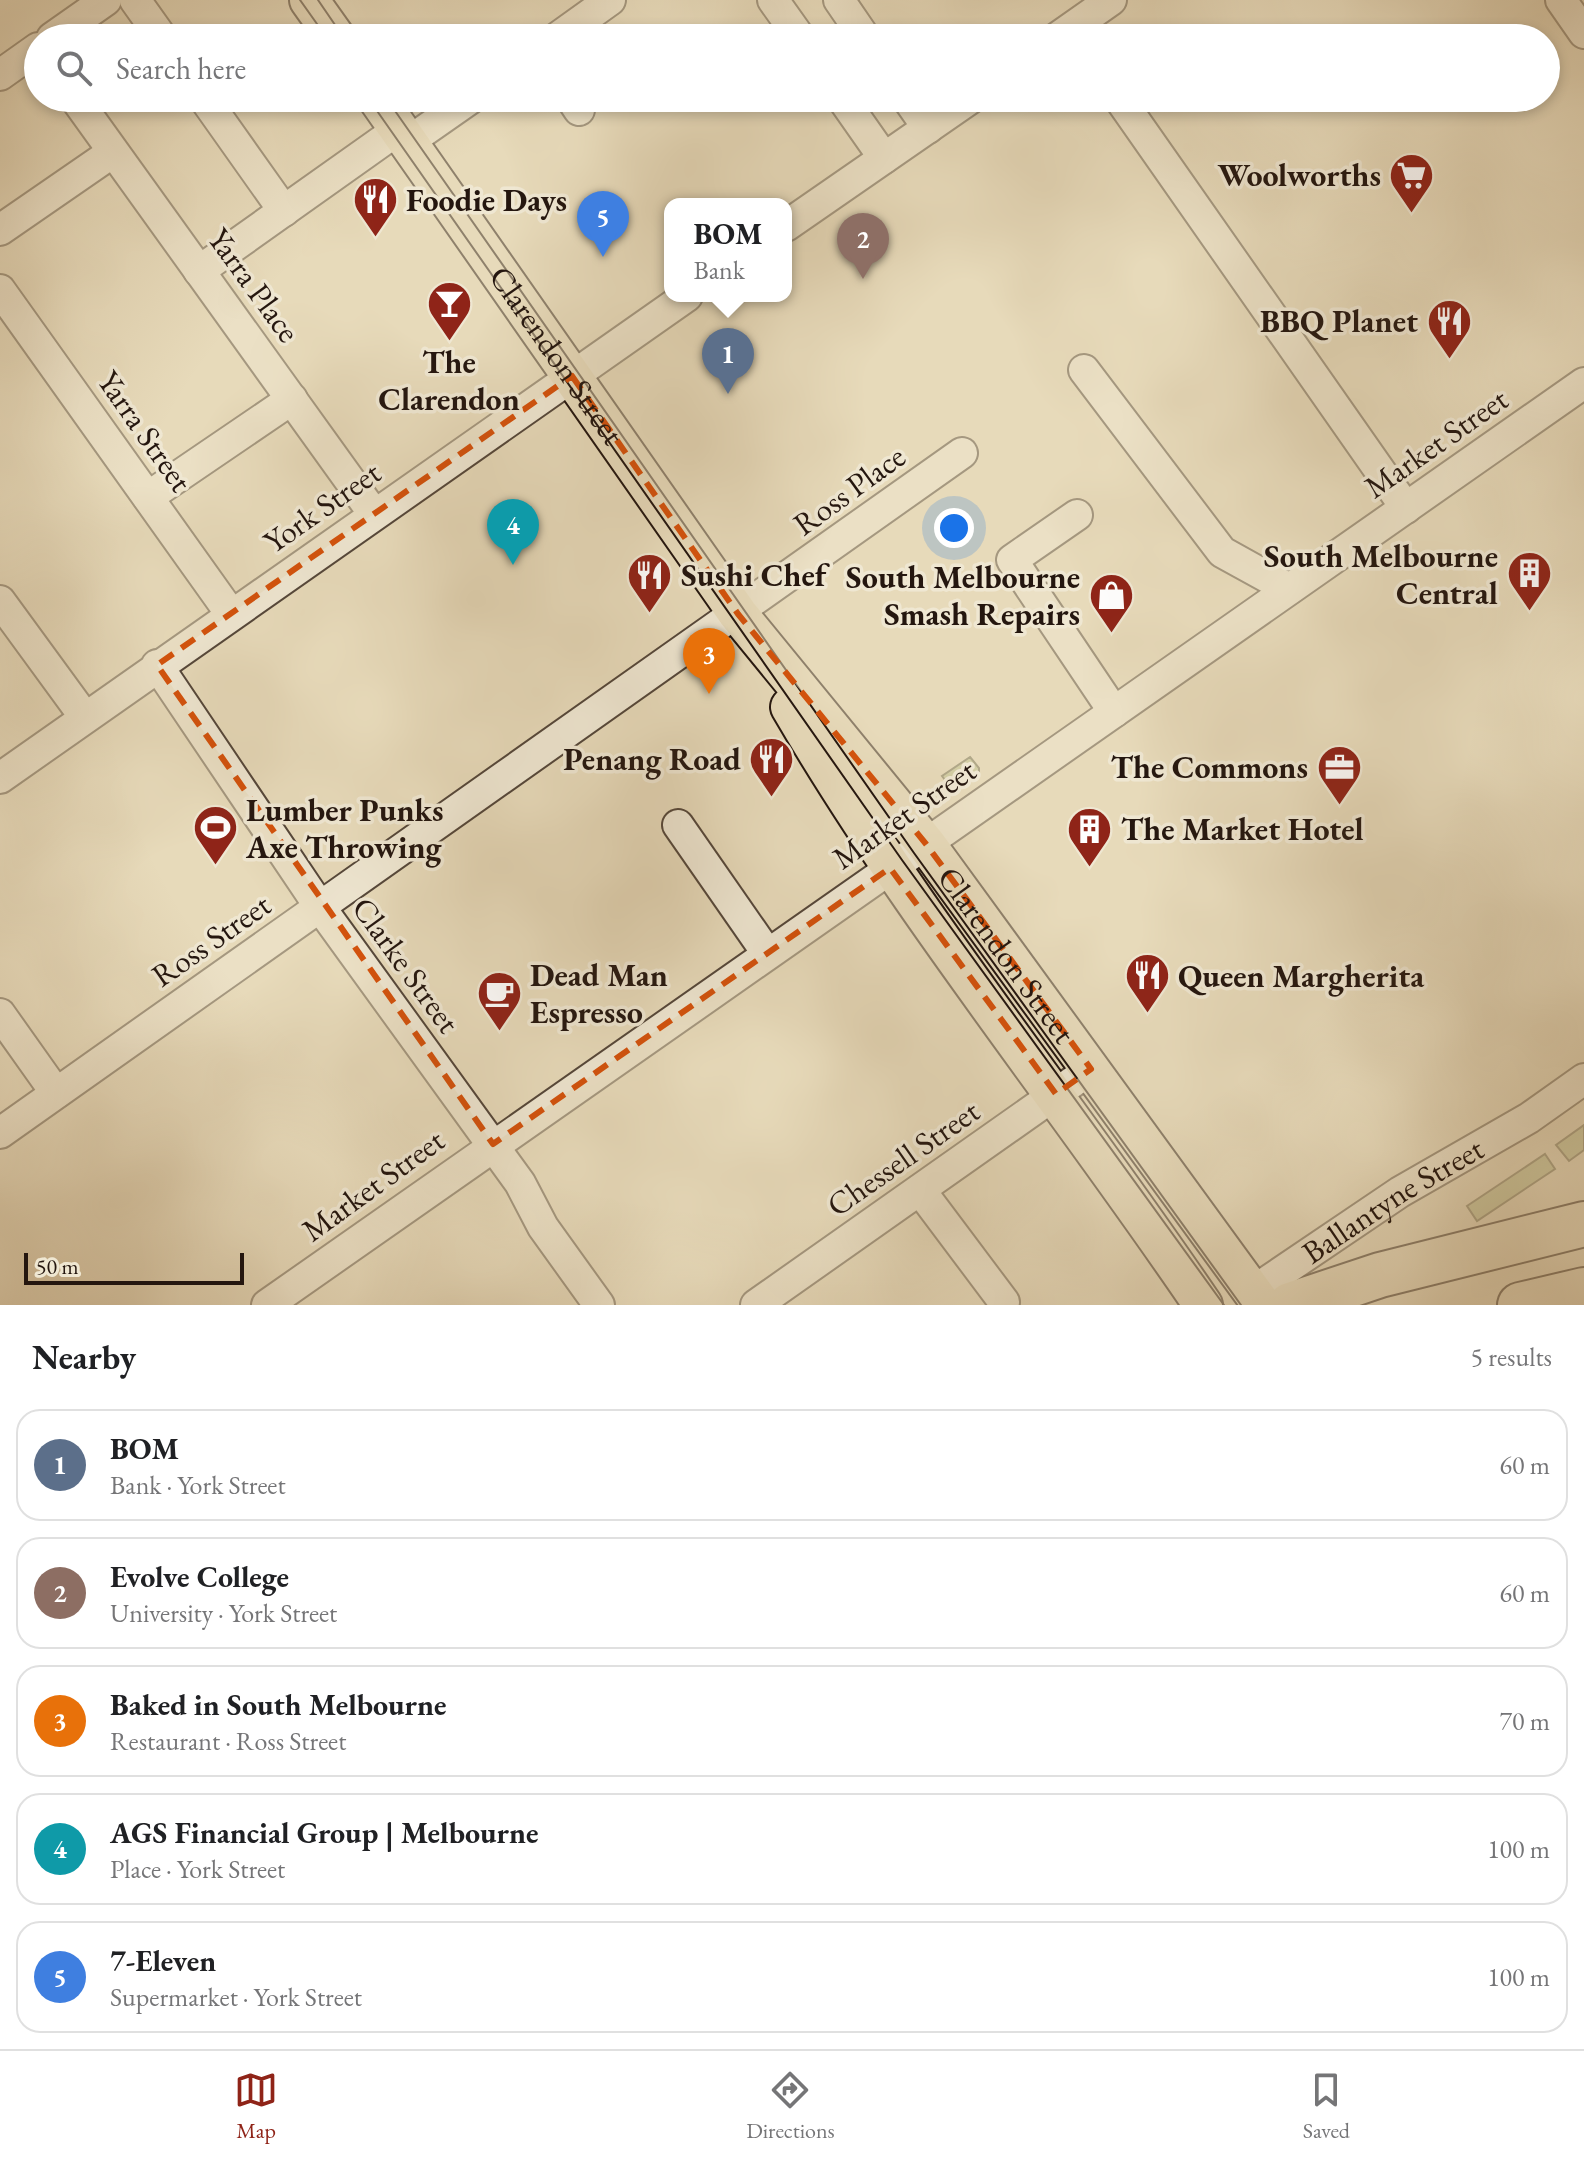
<!DOCTYPE html>
<html lang="en">
<head>
<meta charset="utf-8">
<style>
	body { margin:0; font-family:"EB Garamond",serif; background:#f2f2f2; color:#202124 }
	.scale { position:absolute; left:24px; bottom:20px; width:220px; box-sizing:border-box; padding-left:8px; border:4px solid #24160f; border-top:0; font-size:22px; line-height:28px; white-space:nowrap; color:#24160f; -webkit-text-stroke:6px #efe7d2; paint-order:stroke }
	.you { position:absolute; left:954px; top:528px; width:28px; height:28px; margin:-20px; border:6px solid #fff; border-radius:50%; background:#1a73e8; box-shadow:0 0 0 12px #1a73e833 }
	.badge { display:grid; place-items:center; width:52px; height:52px; border-radius:50%; background:#8f2418; color:#fff; font-size:26px; font-weight:700 }
	.pin { position:absolute; translate:-50% -66px; filter:drop-shadow(0 2px 4px #0008) }
	.pin::after { content:''; position:absolute; top:42px; width:28px; height:24px; background:inherit; clip-path:polygon(0 0,100% 0,50% 100%) }
	.popup { position:absolute; left:664px; top:198px; width:128px; height:104px; box-sizing:border-box; display:grid; place-content:center; border-radius:16px; background:#fff; filter:drop-shadow(0 2px 6px #0005); font-size:26px; white-space:nowrap; color:#757577 }
	.popup b { font-size:30px; color:#202124 }
	.popup::after { content:''; position:absolute; left:50%; top:100%; margin-left:-16px; border:16px solid transparent; border-top-color:#fff }
	.list { margin:0; padding:0; list-style:none }
	h2 { display:flex; justify-content:space-between; align-items:center; height:104px; margin:0; padding:0 32px; font-size:34px }
	h2 small { font-size:26px; font-weight:400; color:#757577 }
	.list li { display:grid; grid-template-columns:52px 1fr auto; gap:24px; align-items:center; box-sizing:border-box; height:112px; margin:0 16px 16px; padding:0 16px; border:2px solid #e0e0e0; border-radius:24px }
	.list b { display:block; font-size:30px; white-space:nowrap }
	.list p { margin:0; font-size:26px; white-space:nowrap; color:#757577 }
	.list em { font-size:26px; font-style:normal; color:#757577 }
	.icon { flex:none; width:44px; height:44px; fill:none; stroke:currentColor; stroke-width:2; stroke-linecap:round; stroke-linejoin:round }
	.map { position:relative; flex:none; width:1584px; height:1305px; overflow:hidden }
	.search { position:absolute; background:#fff; box-shadow:0 4px 12px #0003; left:24px; right:24px; top:24px; height:88px; display:flex; align-items:center; gap:20px; box-sizing:border-box; padding:0 28px; border-radius:44px; color:#757577; font-size:30px }
	.sheet { height:744px; background:#fff }
	nav { display:flex; justify-content:space-around; align-items:center; box-sizing:border-box; height:112px; border-top:2px solid #e0e0e0; background:#fff; font-size:22px; color:#757577 }
	nav a { display:grid; justify-items:center; gap:4px }
	nav .on { color:#8f2418 }
	.map>svg:first-child { display:block }
	.green { fill:#babe8c; stroke:#6f6a4e; stroke-width:2 }
	.lines { fill:none; stroke-linecap:round; stroke-linejoin:round }
	.minor-casing { stroke:#55473a; stroke-width:34 }
	.major-casing { stroke:#24160f; stroke-width:42 }
	.highway-casing { stroke:#24160f; stroke-width:48 }
	.minor { stroke:#efe7d2; stroke-width:30 }
	.major { stroke:#e7daba; stroke-width:38 }
	.highway { stroke:#e7daba; stroke-width:44 }
	.tram { stroke:#24160f; stroke-width:2 }
	.marked { fill:none; stroke:#d4520c; stroke-width:6; stroke-dasharray:16 10; stroke-linejoin:round }
	.labels { text-anchor:middle; stroke-width:7; stroke-linejoin:round; paint-order:stroke }
	.poi-label { font-size:32px; font-weight:bold; fill:#24160f; stroke:#efe7d2; text-anchor:end }
	.street-label { font-size:32px; fill:#24160f; stroke:#efe7d2 }
</style>
</head>
<body>
<div class="map">
<svg width="1584" height="1305" viewBox="0 0 1584 1305">
	<rect width="100%" height="100%" fill="#e7daba"/>
	<filter id="stains"><feTurbulence type="fractalNoise" baseFrequency=".0025" numOctaves="4"/><feColorMatrix values="0 0 0 0 .2 0 0 0 0 .09 0 0 0 0 .02 0 0 0 .5 -.17"/></filter>
	<radialGradient id="worn" r=".72"><stop offset=".6" stop-color="#630" stop-opacity="0"/><stop offset="1" stop-color="#630" stop-opacity=".3"/></radialGradient>
	<g class="green">
		<path d="M970,757l9,11v8l-25,16 -12,-16z"/>
		<path d="M1584,1125v25l-15,11 -13,-16z"/>
		<path d="M1545,1154l10,15 -78,52 -10,-15z"/>
	</g>
	<g class="lines">
		<defs>
			<g id="minor">
				<path d="M135,0l27,38"/>
				<path d="M773,0l27,38"/>
				<path d="M839,0l26,38"/>
				<path d="M1561,0l23,33"/>
				<path d="M52,38l54,-38"/>
				<path d="M557,38l53,-38"/>
				<path d="M1057,38l54,-38"/>
				<path d="M0,75l38,-27"/>
				<path d="M75,98l299,416"/>
				<path d="M204,98l80,113"/>
				<path d="M571,98l8,12"/>
				<path d="M842,98l42,60"/>
				<path d="M907,98l21,30"/>
				<path d="M1119,98l287,410"/>
				<path d="M408,142l63,-44"/>
				<path d="M786,226l185,-128"/>
				<path d="M0,230l113,-78"/>
				<path d="M199,271l200,-142"/>
				<path d="M0,290l231,324"/>
				<path d="M1084,370l138,182 67,37"/>
				<path d="M148,497l144,-98"/>
				<path d="M1077,515l-65,45 102,152"/>
				<path d="M0,601l84,115"/>
				<path d="M157,665l163,242 200,276 23,44 56,78"/>
				<path d="M0,778l687,-482"/>
				<path d="M678,825l89,128"/>
				<path d="M0,1014l56,79"/>
				<path d="M0,1133l962,-680"/>
				<path d="M920,1190l84,112"/>
				<path id="s1" d="M1252,1292l148,-100 129,-74 55,-39"/>
				<path d="M267,1305l1317,-922"/>
				<path d="M756,1305l335,-236"/>
			</g>
			<g id="major">
				<path d="M309,0l27,38"/>
				<path id="s2" d="M377,98l361,516 188,230 336,461"/>
				<path d="M790,707c122,209 277,397 413,598"/>
			</g>
			<g id="highway">
				<path d="M1290,1305l90,-30 204,-51"/>
				<path d="M1520,1305l64,-15"/>
			</g>
		</defs>
		<use href="#minor" class="minor-casing"/>
		<use href="#major" class="major-casing"/>
		<use href="#highway" class="highway-casing"/>
		<use href="#minor" class="minor"/>
		<use href="#major" class="major"/>
		<use href="#highway" class="highway"/>
		<g class="tram">
			<path d="M300,0l27,38"/>
			<path d="M318,0l26,38"/>
			<path d="M368,98l534,762 322,445"/>
			<path d="M386,98l528,755 327,452"/>
		</g>
	</g>
	<path d="M0 0H1584V1305H0ZM572,376l166,238 188,230 165,225 -35,25 -166,-226 -397,276 -336,-479z" fill="#e7daba" fill-opacity=".55" fill-rule="evenodd"/>
	<path class="marked" d="M572,376l166,238 188,230 165,225 -35,25 -166,-226 -397,276 -336,-479z"/>
	<defs>
		<symbol id="supermarket-pin" viewBox="-11 -11 22 30"><path d="M0 17L-7.5 6A9.5 9.5 0 1 1 7.5 6Z" fill="#8f2418" stroke="#efe7d2"/><path d="M-6-5.5h2.5l.6 2H6L4.5 2H-2.5L-4.4-4H-6ZM-1.5 3.2a1.3 1.3 0 1 0 .1 0ZM3 3.2a1.3 1.3 0 1 0 .1 0Z" fill="#fff"/></symbol>
		<symbol id="restaurant-pin" viewBox="-11 -11 22 30"><path d="M0 17L-7.5 6A9.5 9.5 0 1 1 7.5 6Z" fill="#8f2418" stroke="#efe7d2"/><path d="M-5-6h1v4h1v-4h1v4h1v-4h1v5L-1.5 .5V6h-2V.5L-5-1ZM5-6V6H3V1.5H1.5Q1.5-4 5-6Z" fill="#fff"/></symbol>
		<symbol id="bar-pin" viewBox="-11 -11 22 30"><path d="M0 17L-7.5 6A9.5 9.5 0 1 1 7.5 6Z" fill="#8f2418" stroke="#efe7d2"/><path d="M-6-5H6L.8 .8V4.5H3.5V6h-7V4.5H-.8V.8Z" fill="#fff"/></symbol>
		<symbol id="building-pin" viewBox="-11 -11 22 30"><path d="M0 17L-7.5 6A9.5 9.5 0 1 1 7.5 6Z" fill="#8f2418" stroke="#efe7d2"/><path d="M-4-6H4V6H1V3H-1V6H-4ZM-2.5-4.3h1.7v1.8h-1.7ZM.8-4.3h1.7v1.8H.8ZM-2.5-1h1.7V.8h-1.7ZM.8-1h1.7V.8H.8Z" fill="#fff"/></symbol>
		<symbol id="shop-pin" viewBox="-11 -11 22 30"><path d="M0 17L-7.5 6A9.5 9.5 0 1 1 7.5 6Z" fill="#8f2418" stroke="#efe7d2"/><path d="M-5-2.5h2.3a2.7 3.5 0 0 1 5.4 0H5L5.5 6h-11ZM-1.5-2.5h3a1.5 2.3 0 0 0-3 0Z" fill="#fff"/></symbol>
		<symbol id="office-pin" viewBox="-11 -11 22 30"><path d="M0 17L-7.5 6A9.5 9.5 0 1 1 7.5 6Z" fill="#8f2418" stroke="#efe7d2"/><path d="M-6-3h4V-5.5h4V-3h4V5H-6ZM-1-4.5V-3h2v-1.5ZM-6 0V1H6V0Z" fill="#fff"/></symbol>
		<symbol id="stadium-pin" viewBox="-11 -11 22 30"><path d="M0 17L-7.5 6A9.5 9.5 0 1 1 7.5 6Z" fill="#8f2418" stroke="#efe7d2"/><path d="M0-5a6.5 5 0 1 0 0 10a6.5 5 0 1 0 0-10ZM-3.5-1.8h7v3.6h-7Z" fill="#fff"/></symbol>
		<symbol id="cafe-pin" viewBox="-11 -11 22 30"><path d="M0 17L-7.5 6A9.5 9.5 0 1 1 7.5 6Z" fill="#8f2418" stroke="#efe7d2"/><path d="M-5.5-4.5H6V0H3Q3 3.5 0 3.5H-2.5Q-5.5 3.5-5.5 0ZM3-3.2v2h1.7v-2ZM-6 4.5H4V6H-6Z" fill="#fff"/></symbol>
	</defs>
	<g fill-rule="evenodd">
		<use href="#supermarket-pin" x="1386" y="150" width="51" height="69"/>
		<use href="#restaurant-pin" x="350" y="174" width="51" height="69"/>
		<use href="#bar-pin" x="424" y="278" width="51" height="69"/>
		<use href="#restaurant-pin" x="1424" y="296" width="51" height="69"/>
		<use href="#building-pin" x="1504" y="548" width="51" height="69"/>
		<use href="#restaurant-pin" x="624" y="550" width="51" height="69"/>
		<use href="#shop-pin" x="1086" y="570" width="51" height="69"/>
		<use href="#restaurant-pin" x="746" y="734" width="51" height="69"/>
		<use href="#office-pin" x="1314" y="742" width="51" height="69"/>
		<use href="#stadium-pin" x="190" y="802" width="51" height="69"/>
		<use href="#building-pin" x="1064" y="804" width="51" height="69"/>
		<use href="#restaurant-pin" x="1122" y="950" width="51" height="69"/>
		<use href="#cafe-pin" x="474" y="968" width="51" height="69"/>
	</g>
	<g class="labels">
		<g class="poi-label">
			<text x="1381" y="186">Woolworths</text>
			<text x="406" y="211" text-anchor="start">Foodie Days</text>
			<text x="1418" y="332">BBQ Planet</text>
			<text x="449" y="373" text-anchor="middle">The<tspan x="449" dy="37">Clarendon</tspan></text>
			<text x="1498" y="567">South Melbourne<tspan x="1498" dy="37">Central</tspan></text>
			<text x="681" y="586" text-anchor="start">Sushi Chef</text>
			<text x="1080" y="588">South Melbourne<tspan x="1080" dy="37">Smash Repairs</tspan></text>
			<text x="741" y="770">Penang Road</text>
			<text x="1308" y="778">The Commons</text>
			<text x="246" y="821" text-anchor="start">Lumber Punks<tspan x="246" dy="37">Axe Throwing</tspan></text>
			<text x="1121" y="840" text-anchor="start">The Market Hotel</text>
			<text x="530" y="986" text-anchor="start">Dead Man<tspan x="530" dy="37">Espresso</tspan></text>
			<text x="1178" y="987" text-anchor="start">Queen Margherita</text>
		</g>
		<g class="street-label">
			<text transform="translate(254 285) rotate(54)" y="11">Yarra Place</text>
			<text dy="11" stroke="none"><textPath href="#s2" startOffset="314">Clarendon Street</textPath></text>
			<text transform="translate(145 431) rotate(55)" y="11">Yarra Street</text>
			<text transform="translate(1436 443) rotate(-35)" y="11">Market Street</text>
			<text transform="translate(849 490) rotate(-36)" y="11">Ross Place</text>
			<text transform="translate(322 507) rotate(-35)" y="11">York Street</text>
			<text transform="translate(904 814) rotate(-35)" y="11">Market Street</text>
			<text transform="translate(211 940) rotate(-35)" y="11">Ross Street</text>
			<text dy="11" stroke="none"><textPath href="#s2" startOffset="1064">Clarendon Street</textPath></text>
			<text transform="translate(406 965) rotate(54)" y="11">Clarke Street</text>
			<text transform="translate(903 1158) rotate(-35)" y="11">Chessell Street</text>
			<text transform="translate(373 1185) rotate(-36)" y="11">Market Street</text>
			<text dy="11" stroke="none"><textPath href="#s1" startOffset="168">Ballantyne Street</textPath></text>
		</g>
	</g>
	<rect width="100%" height="100%" filter="url(#stains)"/>
	<rect width="100%" height="100%" fill="url(#worn)"/>
</svg>
<div class="scale">50 m</div>
<div class="you"></div>
<div class="pin badge" style="left:728px;top:394px;background:#5c6f8a">1</div>
<div class="popup"><b>BOM</b>Bank</div>
<div class="pin badge" style="left:863px;top:279px;background:#8d6e63">2</div>
<div class="pin badge" style="left:709px;top:694px;background:#e8710a">3</div>
<div class="pin badge" style="left:513px;top:565px;background:#0f9aa8">4</div>
<div class="pin badge" style="left:603px;top:257px;background:#3f7fe0">5</div>
<div class="search"><svg class="icon" aria-label="search" viewBox="0 0 24 24"><circle cx="10" cy="10" r="6"/><path d="M15 15l6 6"/></svg>Search here</div>
</div>
<section class="sheet">
<h2>Nearby<small>5 results</small></h2>
<ul class="list">
<li><span class="badge" style="background:#5c6f8a">1</span><div><b>BOM</b><p>Bank · York Street</p></div><em>60 m</em></li>
<li><span class="badge" style="background:#8d6e63">2</span><div><b>Evolve College</b><p>University · York Street</p></div><em>60 m</em></li>
<li><span class="badge" style="background:#e8710a">3</span><div><b>Baked in South Melbourne</b><p>Restaurant · Ross Street</p></div><em>70 m</em></li>
<li><span class="badge" style="background:#0f9aa8">4</span><div><b>AGS Financial Group | Melbourne</b><p>Place · York Street</p></div><em>100 m</em></li>
<li><span class="badge" style="background:#3f7fe0">5</span><div><b>7-Eleven</b><p>Supermarket · York Street</p></div><em>100 m</em></li>
</ul>
</section>
<nav>
<a class="on"><svg class="icon" aria-label="map" viewBox="0 0 24 24"><path d="M3 6l6-2 6 2 6-2v14l-6 2-6-2-6 2zM9 4v14M15 6v14"/></svg>Map</a>
<a><svg class="icon" aria-label="directions" viewBox="0 0 24 24"><path d="M12 3l9 9-9 9-9-9zM9 14v-3h6M13 9l2 2-2 2"/></svg>Directions</a>
<a><svg class="icon" aria-label="saved" viewBox="0 0 24 24"><path d="M7 4h10v16l-5-4-5 4z"/></svg>Saved</a>
</nav>
</body>
</html>
